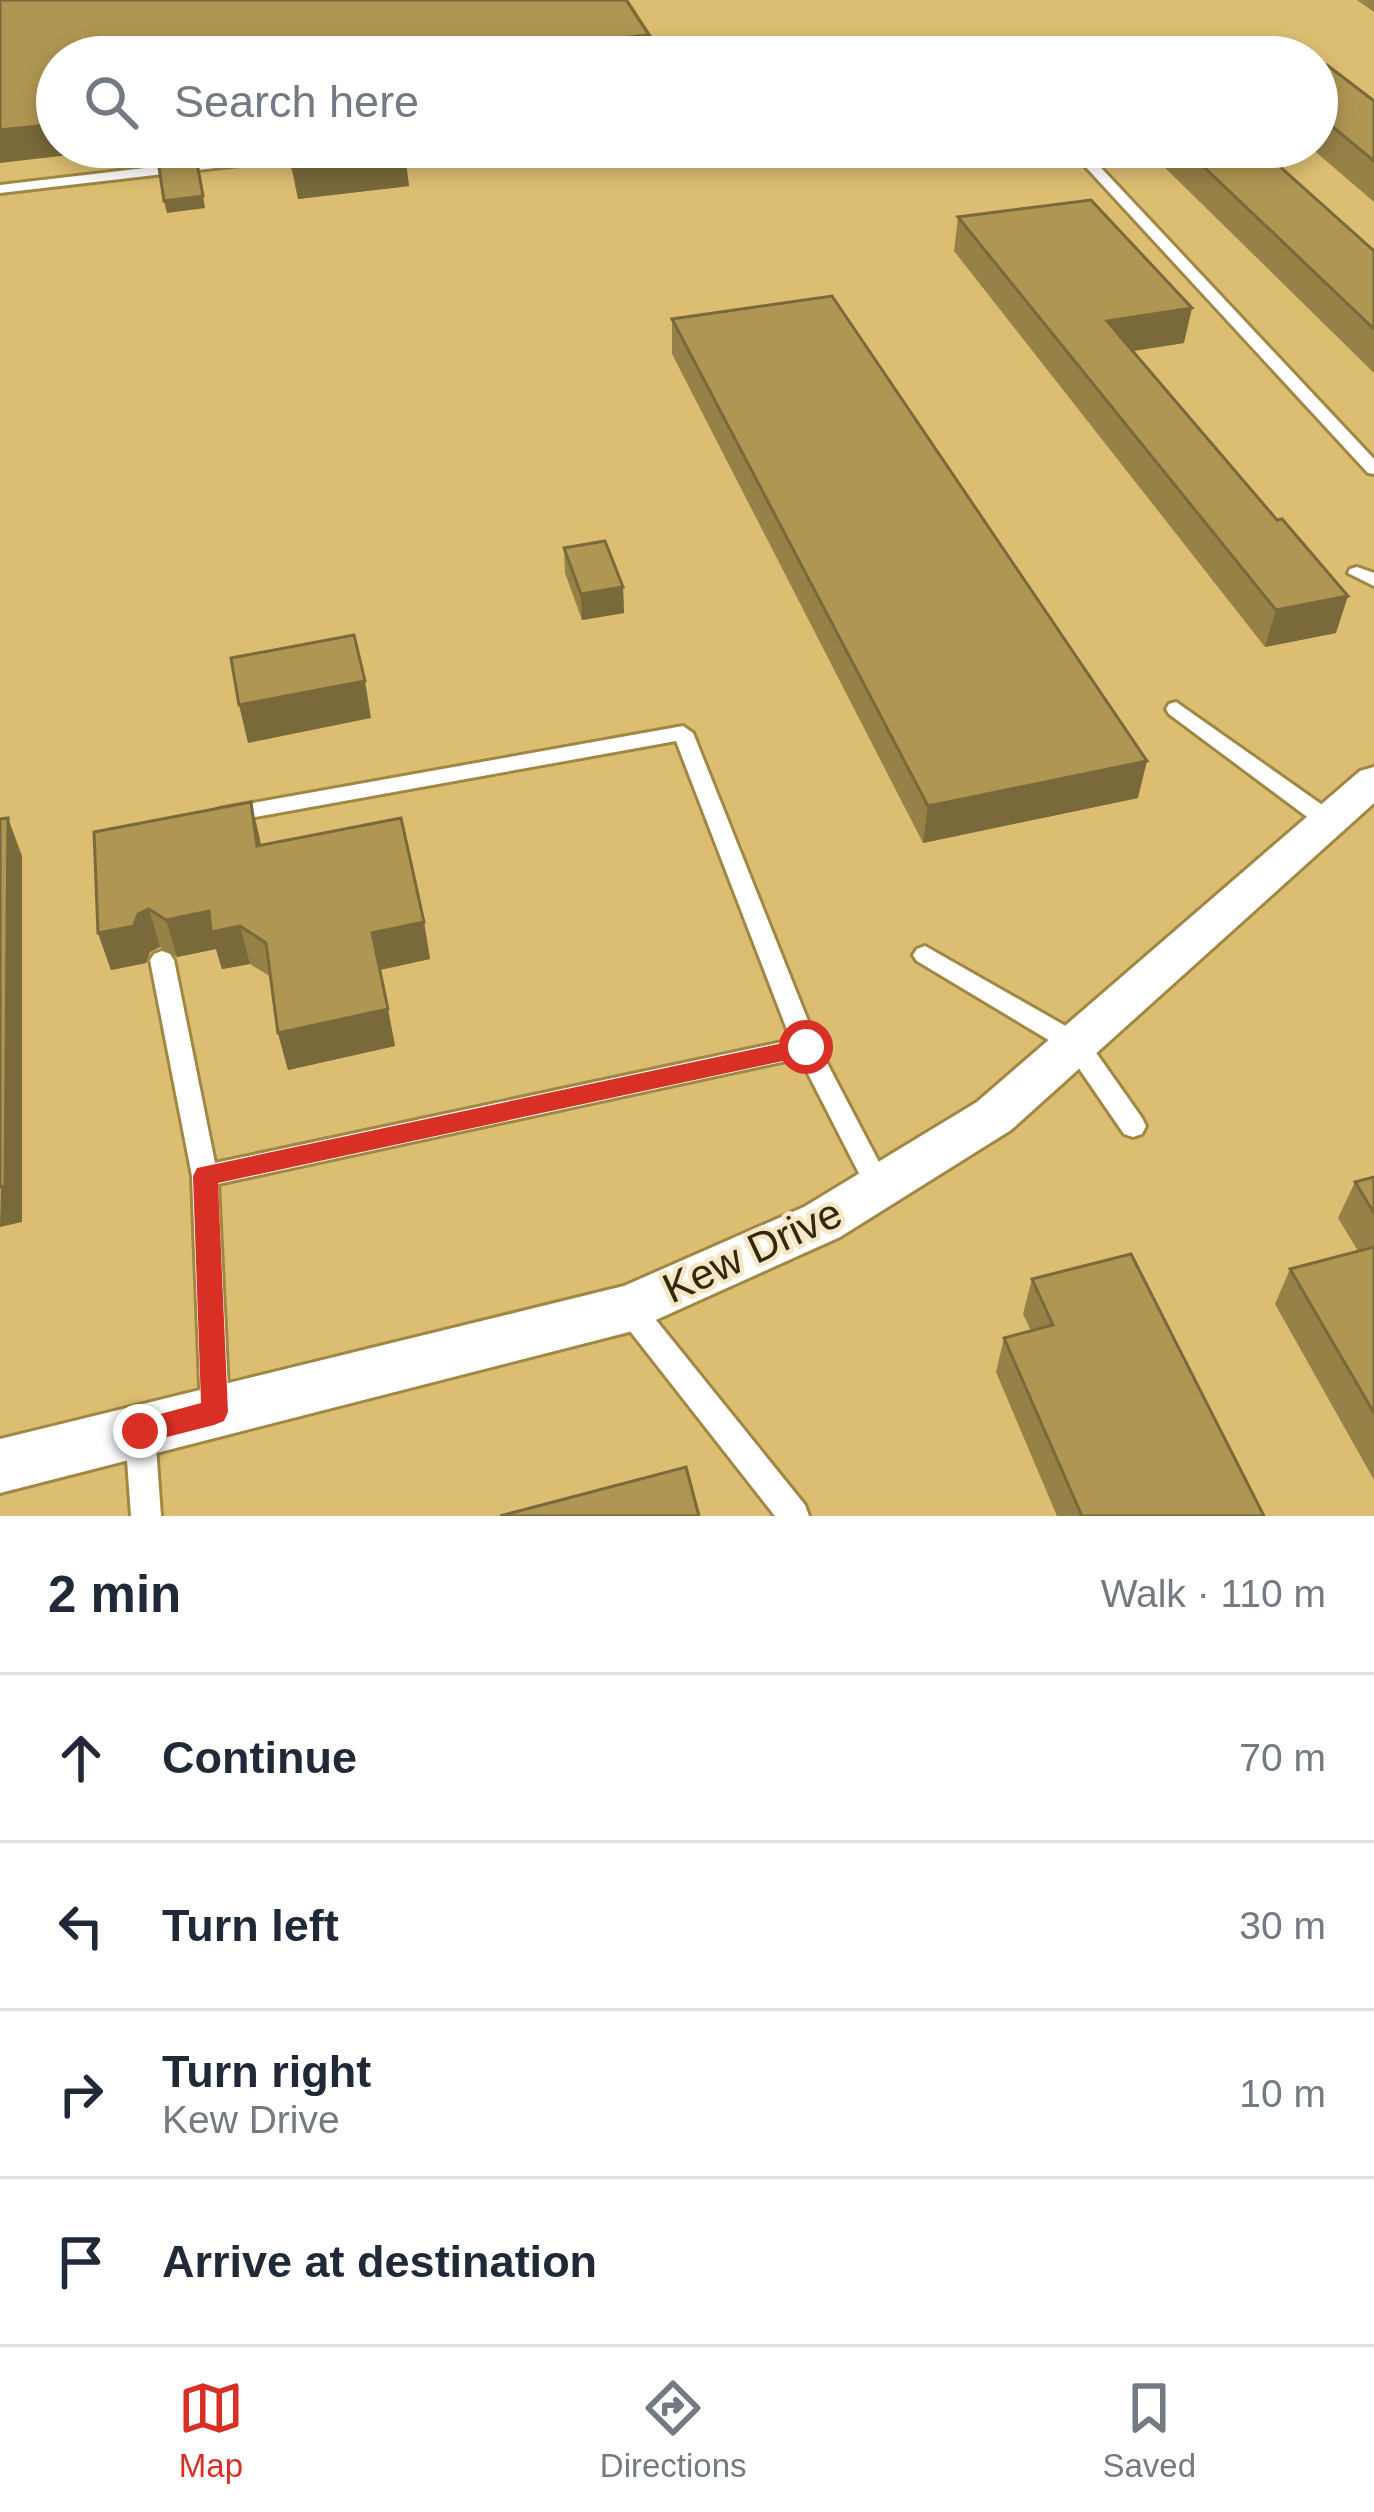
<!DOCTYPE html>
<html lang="en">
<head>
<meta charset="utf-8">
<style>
	body { margin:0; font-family:Arial,sans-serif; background:#f6f6f7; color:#1f2937 }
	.stop { position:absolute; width:36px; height:36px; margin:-27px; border:9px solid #d93025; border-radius:50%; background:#fff }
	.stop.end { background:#d93025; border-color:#fff; box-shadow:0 3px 12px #0008 }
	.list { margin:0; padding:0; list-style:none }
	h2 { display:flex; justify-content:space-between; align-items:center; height:156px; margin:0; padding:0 48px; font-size:51px }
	h2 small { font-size:39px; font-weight:400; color:#747a83 }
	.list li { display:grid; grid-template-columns:78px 1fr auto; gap:36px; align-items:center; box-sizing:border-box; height:168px; padding:0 48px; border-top:3px solid #e0e1e3 }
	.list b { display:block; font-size:45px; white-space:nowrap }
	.list p { margin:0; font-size:39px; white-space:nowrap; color:#747a83 }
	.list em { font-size:39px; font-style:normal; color:#747a83 }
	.icon { flex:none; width:66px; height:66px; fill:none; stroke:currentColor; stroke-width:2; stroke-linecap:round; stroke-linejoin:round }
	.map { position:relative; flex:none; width:1374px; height:1516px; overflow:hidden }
	.search { position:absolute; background:#fff; box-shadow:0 6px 18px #0003; left:36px; right:36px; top:36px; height:132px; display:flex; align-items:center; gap:30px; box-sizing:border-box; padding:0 42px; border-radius:66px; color:#747a83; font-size:45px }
	.sheet { height:828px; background:#fff }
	nav { display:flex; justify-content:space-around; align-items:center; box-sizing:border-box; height:168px; border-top:3px solid #e0e1e3; background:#fff; font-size:33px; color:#747a83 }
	nav a { display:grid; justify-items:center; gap:6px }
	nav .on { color:#d93025 }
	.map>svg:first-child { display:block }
	.built { fill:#dcbe72; fill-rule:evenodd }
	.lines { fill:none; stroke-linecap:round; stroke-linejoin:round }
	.lane-casing { stroke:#a08744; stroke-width:6 }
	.street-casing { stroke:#a08744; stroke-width:6 }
	.lane { fill:#fff; fill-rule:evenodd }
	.street { fill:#fff; fill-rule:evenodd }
	.wall { fill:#968147 }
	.shaded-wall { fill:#7a693a }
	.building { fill:#af9653; stroke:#7a693a; stroke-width:3 }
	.route { fill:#d93025 }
	.labels { text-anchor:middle; stroke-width:9; stroke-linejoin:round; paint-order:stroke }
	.near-street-label { font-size:42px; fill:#32280b; stroke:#f6e8c7 }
</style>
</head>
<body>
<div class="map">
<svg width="1374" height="1516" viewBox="0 0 1374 1516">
	<rect width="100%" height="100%" fill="#e1c682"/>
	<path class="built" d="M0,0h1374v1516h-1374zM57,57h1260v90h-1260z"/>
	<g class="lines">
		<defs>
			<g id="lane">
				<path d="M613,0h12l37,57h-12z"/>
				<path d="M325,147h42l-7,4 -360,42v-8z"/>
				<path d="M1086,147h40l-37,8 285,304v15l-6,-1 -296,-321z"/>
				<path d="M1357,567l17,6v13l-26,-13 2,-4z"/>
				<path d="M1176,702l162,114 3,6 -3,6h-16l-153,-114 -3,-5 3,-5z"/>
				<path d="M683,726l10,7 125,313 74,141 -4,8 -9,3 -9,-3 -70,-137 -582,126 11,227 -4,10 -10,4 -10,-4 -4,-10 -9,-235 -42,-216 4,-6 8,-3 8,3 4,6 41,203 576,-123 -115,-299 -449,81 -11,-8 3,-5z"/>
				<path d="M925,946l160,91 57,81 4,8 -4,8 -9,3 -9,-3 -57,-83 -150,-90 -4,-6 4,-6z"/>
				<path d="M629,1295l10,4 166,206 4,11h-34l-156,-199 -4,-9 4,-9z"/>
				<path d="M140,1418l10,4 5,10 6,84h-30l-6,-84 5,-10z"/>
			</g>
			<path id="street" d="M1374,767v36l-363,327 -171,107 -211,95 -629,161v-54l624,-153 180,-79 173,-105 383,-331z"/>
		</defs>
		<use href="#lane" class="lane-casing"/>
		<use href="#street" class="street-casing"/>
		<use href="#lane" class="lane"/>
		<use href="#street" class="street"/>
	</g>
	<g class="wall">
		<path d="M1357,0h17v12z"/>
		<path d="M1317,66l57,35v101l-64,-55h7z"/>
		<path d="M287,147h116l6,39 -111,13z"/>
		<path d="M1144,147h114l116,104v122z"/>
		<path d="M958,217l226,126 -52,8 204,282 -71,14 -311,-396z"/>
		<path d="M672,319l466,479 -215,45 -251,-489z"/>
		<path d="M564,548l59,39 1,26 -42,7 -17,-47z"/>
		<path d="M261,846l163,76 6,37 -50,11 15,76 -107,24 -10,-37 -7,-56 -21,-13 -28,5 -6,-20 -39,8 -17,-10 -10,5 -4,11 -35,7 -13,-37z"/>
		<path d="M1374,1177v303l-99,-176 15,-35 68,-18 -20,-33 17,-36z"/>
		<path d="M1032,1279l232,237h-207l-61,-144 8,-34 27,-7 -8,-17z"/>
	</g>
	<g class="shaded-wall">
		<path d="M649,35v22h-80l50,-19z"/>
		<path d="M57,124v23h81l-138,16v-33z"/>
		<path d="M156,147h38l2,11 -37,4z"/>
		<path d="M405,154l4,32 -111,13 -6,-32z"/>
		<path d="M203,196l2,12 -38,5 -3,-12z"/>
		<path d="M1192,308l-8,35 -83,13 6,-35z"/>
		<path d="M623,587l1,26 -42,7 -1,-26z"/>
		<path d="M1348,596l-12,37 -71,14 11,-37z"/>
		<path d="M365,681l6,37 -123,25 -9,-38z"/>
		<path d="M1147,761l-9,37 -215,45 5,-37z"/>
		<path d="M251,802l9,37 7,45 -10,-38z"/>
		<path d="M8,818l14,38v366l-22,5z"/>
		<path d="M149,909l11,38 -10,5 -4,11 -35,7 -13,-37z"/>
		<path d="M209,911l31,15 10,38 -28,5 -6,-20 -39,8 -11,-37z"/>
		<path d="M424,922l6,37 -51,11 -7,-37z"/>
		<path d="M388,1009l7,37 -107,24 -10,-37z"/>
	</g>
	<g class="building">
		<path d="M0,0h626l23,35 -30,3 8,13 -58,6h-512v67l-57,6z"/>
		<path d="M1327,65l47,36v60l-57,-47v-48z"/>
		<path d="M288,147h115l2,7 -113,13z"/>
		<path d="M1183,147h75l116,104v78z"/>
		<path d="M197,163l6,33 -39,5 -5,-34z"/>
		<path d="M1091,200l101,108 -85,13 170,199 5,-1 66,77 -72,14 -318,-393z"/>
		<path d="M832,296l315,465 -219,45 -256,-487z"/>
		<path d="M605,541l18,46 -42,7 -17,-46z"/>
		<path d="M354,635l11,46 -126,24 -8,-47z"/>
		<path d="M251,802l6,44 144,-28 23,104 -52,11 16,76 -110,24 -12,-90 -26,-17 -29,6 -2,-21 -43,9 -17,-11 -11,5 -4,12 -36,7 -4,-101z"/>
		<path d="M8,818l-3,368 -5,1v-368z"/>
		<path d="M1374,1177v36l-19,-31z"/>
		<path d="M1374,1247v166l-84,-144z"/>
		<path d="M1131,1254l133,262h-182l-78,-178 49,-13 -21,-46z"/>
		<path d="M686,1467l13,49h-199z"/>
	</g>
	<path class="route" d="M806,1038l12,9 -12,9 -588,127 10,229 -4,9 -10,4 -74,19 -9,-4 -4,-9 4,-9 70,-19 -8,-227 4,-8z"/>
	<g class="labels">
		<g class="near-street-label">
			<text transform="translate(752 1250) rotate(-25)" y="15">Kew Drive</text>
		</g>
	</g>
</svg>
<div class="stop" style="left:806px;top:1047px"></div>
<div class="stop end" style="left:140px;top:1431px"></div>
<div class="search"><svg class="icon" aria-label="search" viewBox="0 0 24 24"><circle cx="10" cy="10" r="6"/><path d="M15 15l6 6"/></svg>Search here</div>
</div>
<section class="sheet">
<h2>2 min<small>Walk · 110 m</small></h2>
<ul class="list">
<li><svg class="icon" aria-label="ahead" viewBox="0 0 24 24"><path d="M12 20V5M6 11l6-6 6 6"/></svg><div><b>Continue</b></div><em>70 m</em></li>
<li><svg class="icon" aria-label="left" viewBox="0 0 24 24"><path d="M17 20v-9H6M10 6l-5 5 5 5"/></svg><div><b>Turn left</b></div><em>30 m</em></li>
<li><svg class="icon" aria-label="right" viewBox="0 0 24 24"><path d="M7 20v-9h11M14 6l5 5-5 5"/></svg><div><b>Turn right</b><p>Kew Drive</p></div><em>10 m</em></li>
<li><svg class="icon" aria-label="arrive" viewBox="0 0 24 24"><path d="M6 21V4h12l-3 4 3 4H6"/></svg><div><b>Arrive at destination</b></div></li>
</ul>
</section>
<nav>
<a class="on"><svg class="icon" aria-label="map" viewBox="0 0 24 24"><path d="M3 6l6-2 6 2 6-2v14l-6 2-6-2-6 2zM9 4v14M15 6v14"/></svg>Map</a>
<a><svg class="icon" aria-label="directions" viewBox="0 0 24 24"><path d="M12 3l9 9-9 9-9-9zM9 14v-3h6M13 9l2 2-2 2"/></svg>Directions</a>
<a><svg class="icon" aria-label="saved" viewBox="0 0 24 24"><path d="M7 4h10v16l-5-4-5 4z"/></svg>Saved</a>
</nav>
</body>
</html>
